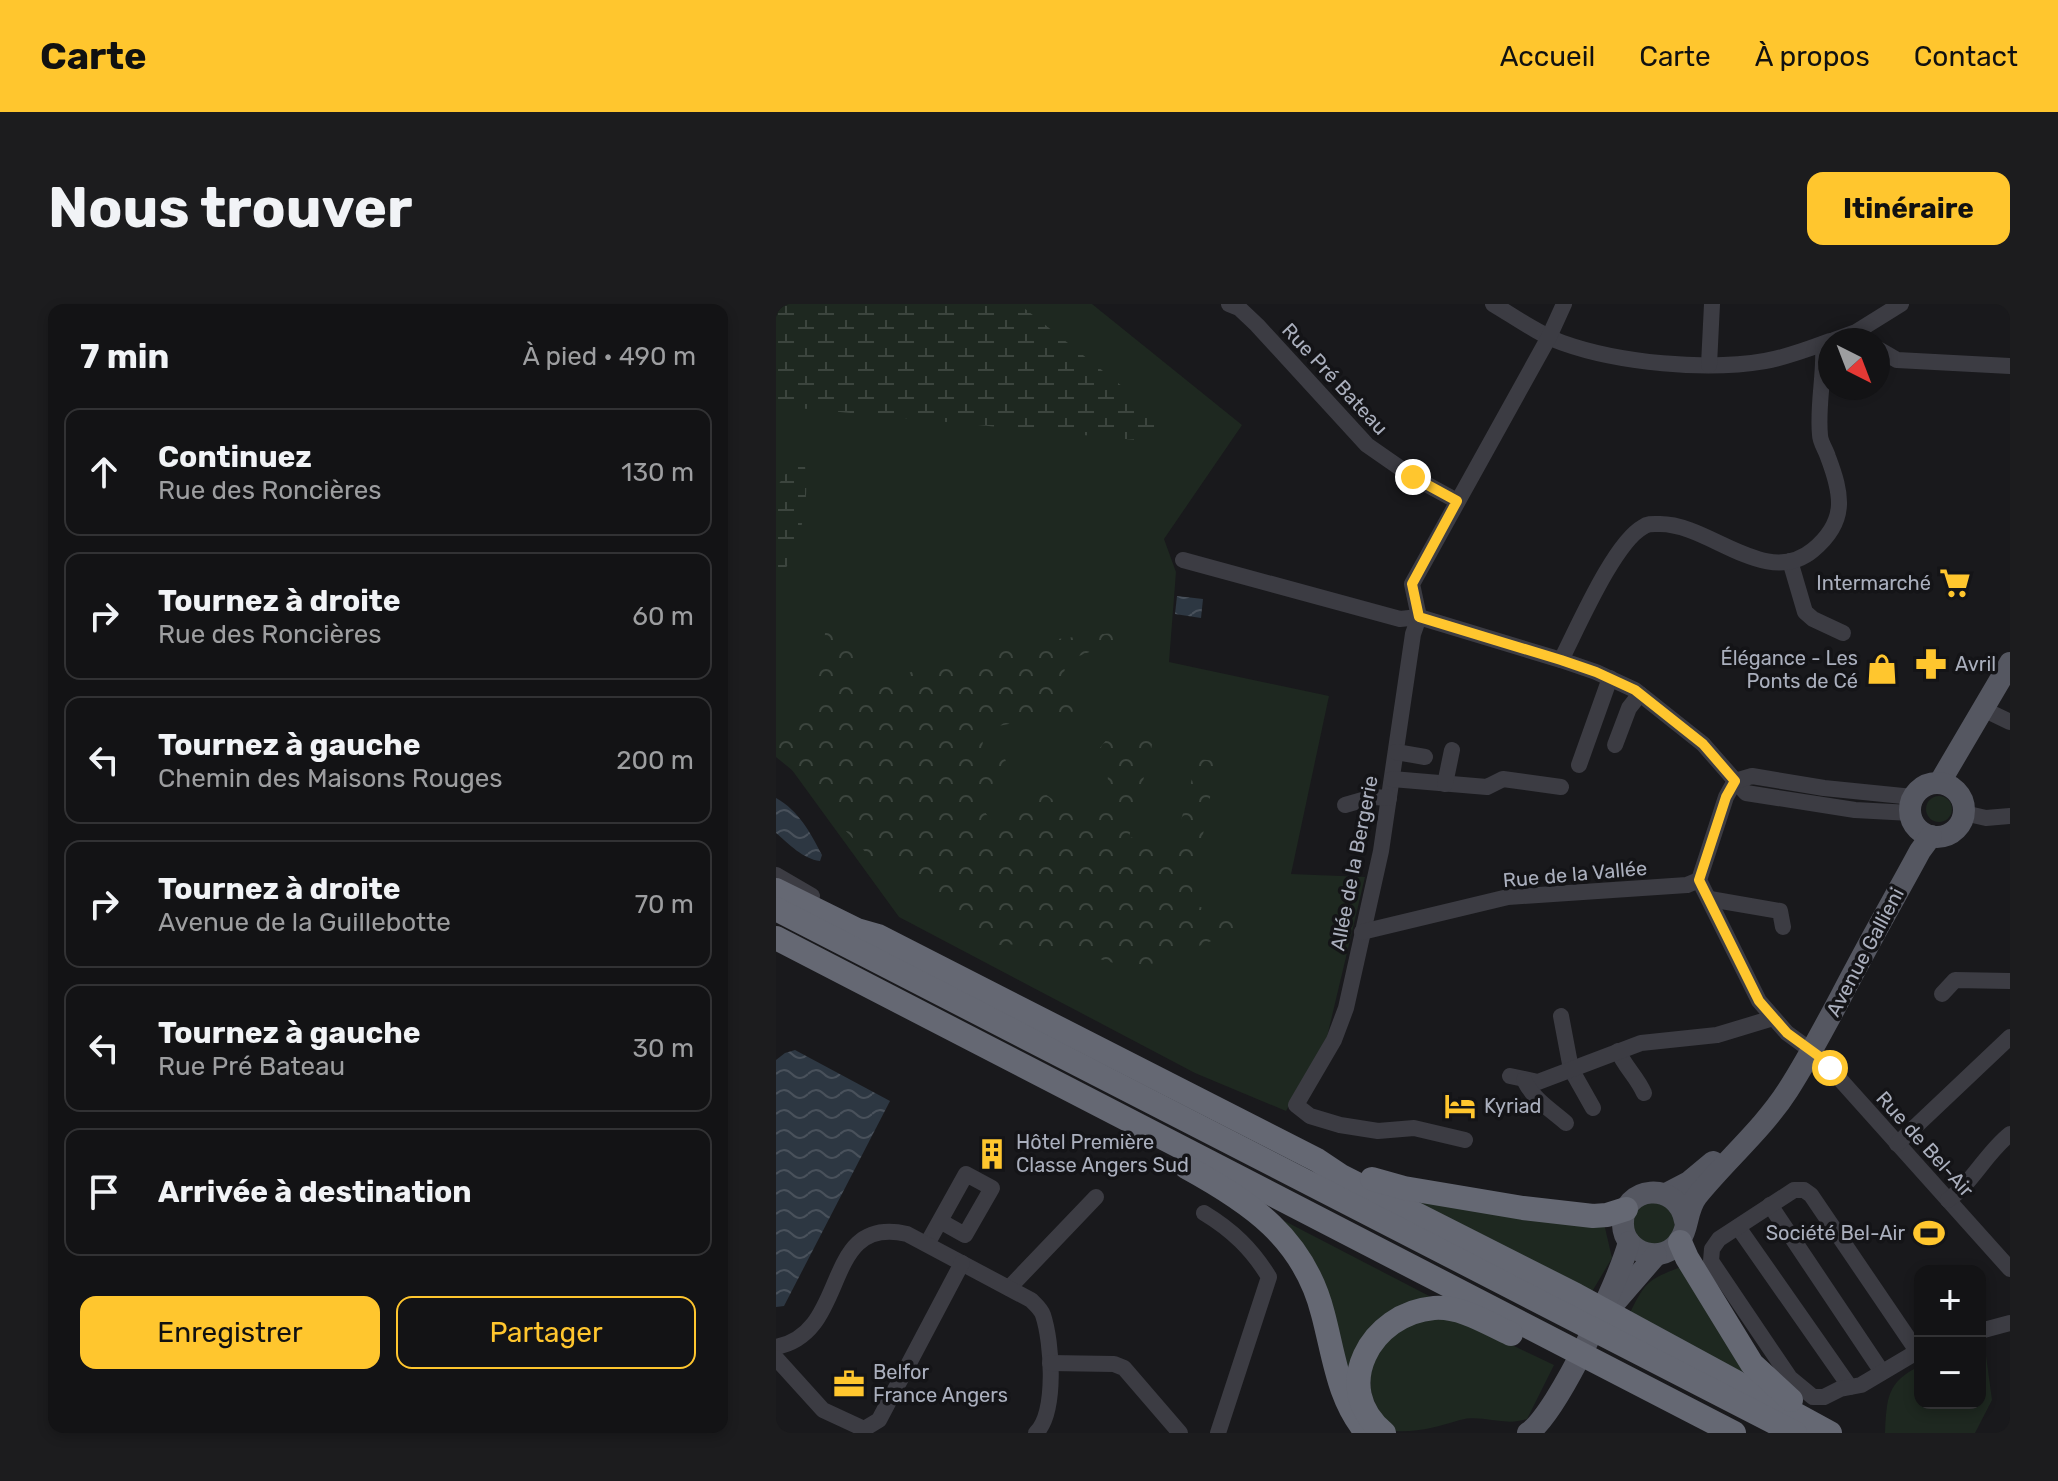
<!DOCTYPE html>
<html lang="fr">
<head>
<meta charset="utf-8">
<style>
	body { margin:0; font-family:Rubik,sans-serif; background:#1c1c1e; color:#f1f3f6 }
	.controls { position:absolute; right:24px; bottom:24px; display:grid; overflow:hidden; border-radius:16px; box-shadow:0 4px 12px #0003 }
	.controls button { width:72px; height:72px; display:grid; place-items:center; padding:0; border:0; border-bottom:2px solid #323234; background:#131315; color:#f1f3f6; font:40px sans-serif }
	.compass { position:absolute; left:1042px; top:24px; width:72px; height:72px; border-radius:50%; background:#131315; box-shadow:0 4px 12px #0003; rotate:138deg }
	.stop { position:absolute; width:24px; height:24px; margin:-18px; border:6px solid #ffc62e; border-radius:50%; background:#fff }
	.stop.end { background:#ffc62e; border-color:#fff; box-shadow:0 2px 8px #0008 }
	.list { margin:0; padding:0; list-style:none }
	h2 { display:flex; justify-content:space-between; align-items:center; height:104px; margin:0; padding:0 32px; font-size:34px }
	h2 small { font-size:26px; font-weight:400; color:#9d9ea0 }
	.list li { display:grid; grid-template-columns:52px 1fr auto; gap:24px; align-items:center; box-sizing:border-box; height:128px; margin:0 16px 16px; padding:0 16px; border:2px solid #323234; border-radius:16px }
	.list b { display:block; font-size:30px; white-space:nowrap }
	.list p { margin:0; font-size:26px; white-space:nowrap; color:#9d9ea0 }
	.list em { font-size:26px; font-style:normal; color:#9d9ea0 }
	.actions { display:flex; gap:16px; padding:24px 32px }
	.actions a { flex:1; padding:18px 0; border:2px solid #ffc62e; border-radius:16px; text-align:center; font-size:28px; color:#ffc62e }
	.actions .main { background:#ffc62e; color:#111 }
	.icon { flex:none; width:44px; height:44px; fill:none; stroke:currentColor; stroke-width:2; stroke-linecap:round; stroke-linejoin:round }
	.map { position:relative; flex:none; width:1234px; height:1129px; overflow:hidden; border-radius:16px }
	header { display:flex; align-items:center; gap:48px; box-sizing:border-box; height:112px; padding:0 40px; background:#ffc62e; color:#111 }
	header strong { font-size:38px }
	nav { display:flex; gap:44px; margin-inline-start:auto; font-size:28px }
	.intro { display:flex; align-items:center; justify-content:space-between; box-sizing:border-box; height:192px; padding:0 48px }
	h1 { margin:0; font-size:56px }
	.button { padding:20px 36px; border-radius:16px; background:#ffc62e; color:#111; font-size:28px; font-weight:700 }
	main { display:flex; gap:48px; padding:0 48px }
	aside { flex:1; background:#131315; border-radius:16px; box-shadow:0 4px 12px #0003 }
	.map>svg:first-child { display:block }
	.green { fill:#1e2820 }
	.forest { fill:url(#forest-crowns) }
	.wetland { fill:url(#wetland-marsh) }
	.water { fill:url(#water-waves) }
	.lines { fill:none; stroke-linecap:round; stroke-linejoin:round }
	.minor { stroke:#3c3c43; stroke-width:16 }
	.major { stroke:#555761; stroke-width:22 }
	.highway { stroke:#656873; stroke-width:24 }
	.route { stroke:#ffc62e; stroke-width:10 }
	.labels { text-anchor:middle; stroke-width:7; stroke-linejoin:round; paint-order:stroke }
	.street-label { font-size:20px; fill:#aaafbd; stroke:#141417 }
	.poi-label { font-size:20px; fill:#aaafbd; stroke:#141417; text-anchor:start }
</style>
</head>
<body>
<header>
<strong>Carte</strong>
<nav><a>Accueil</a><a>Carte</a><a>À propos</a><a>Contact</a></nav>
</header>
<div class="intro"><h1>Nous trouver</h1><a class="button">Itinéraire</a></div>
<main>
<aside>
<h2>7 min<small>À pied · 490 m</small></h2>
<ul class="list">
<li><svg class="icon" aria-label="ahead" viewBox="0 0 24 24"><path d="M12 20V5M6 11l6-6 6 6"/></svg><div><b>Continuez</b><p>Rue des Roncières</p></div><em>130 m</em></li>
<li><svg class="icon" aria-label="right" viewBox="0 0 24 24"><path d="M7 20v-9h11M14 6l5 5-5 5"/></svg><div><b>Tournez à droite</b><p>Rue des Roncières</p></div><em>60 m</em></li>
<li><svg class="icon" aria-label="left" viewBox="0 0 24 24"><path d="M17 20v-9H6M10 6l-5 5 5 5"/></svg><div><b>Tournez à gauche</b><p>Chemin des Maisons Rouges</p></div><em>200 m</em></li>
<li><svg class="icon" aria-label="right" viewBox="0 0 24 24"><path d="M7 20v-9h11M14 6l5 5-5 5"/></svg><div><b>Tournez à droite</b><p>Avenue de la Guillebotte</p></div><em>70 m</em></li>
<li><svg class="icon" aria-label="left" viewBox="0 0 24 24"><path d="M17 20v-9H6M10 6l-5 5 5 5"/></svg><div><b>Tournez à gauche</b><p>Rue Pré Bateau</p></div><em>30 m</em></li>
<li><svg class="icon" aria-label="arrive" viewBox="0 0 24 24"><path d="M6 21V4h12l-3 4 3 4H6"/></svg><div><b>Arrivée à destination</b></div></li>
</ul>
<div class="actions"><a class="main">Enregistrer</a><a>Partager</a></div>
</aside>
<div class="map">
<svg width="1234" height="1129" viewBox="0 0 1234 1129">
	<defs>
		<pattern id="forest-crowns" width="20" height="18" patternUnits="userSpaceOnUse" patternTransform="scale(2)"><rect width="20" height="18" fill="#1e2820"/><path d="M2 6a3 3 0 1 1 6 0M12 15a3 3 0 1 1 6 0" fill="none" stroke="#3c453e"/></pattern>
		<pattern id="wetland-marsh" width="20" height="14" patternUnits="userSpaceOnUse" patternTransform="scale(2)"><rect width="20" height="14" fill="#1e2820"/><path d="M1 5h8M5 5V1M11 12h8M15 12V8" fill="none" stroke="#3c453e"/></pattern>
		<pattern id="water-waves" width="16" height="10" patternUnits="userSpaceOnUse" patternTransform="scale(2)"><rect width="16" height="10" fill="#2d3742"/><path d="M0 5q4-4 8 0t8 0" fill="none" stroke="#49515b"/></pattern>
	</defs>
	<rect width="100%" height="100%" fill="#19191c"/>
	<g class="green">
		<path d="M0,0h316l150,121 -78,114 12,33 -7,90 160,34 -38,178 74,3 -38,160 -41,74 -91,-38 -296,-156 -123,-169z"/>
		<circle cx="1163" cy="505" r="13"/>
		<path d="M636,892l191,23 9,39 -22,37 -169,-85z"/>
		<circle cx="878" cy="919" r="21"/>
		<path d="M499,912l158,82 -8,4 -73,79z"/>
		<path d="M907,962l62,109 -116,-60c17,-35 19,-35 54,-49z"/>
		<path d="M656,1014l27,2 95,45 -27,54c-23,8 -44,-5 -67,1 -20,6 -44,13 -65,11 -10,-5 -13,-15 -18,-24 -16,-29 -2,-62 26,-79 8,-5 20,-7 29,-10z"/>
		<path d="M1209,1044l7,52 -17,33h-90c2,-34 1,-51 35,-67v37h60v-54z"/>
	</g>
	<path class="forest" d="M51,316l28,16v65l56,-29 146,-33 64,-7 5,6 -60,23 -2,13 17,36 -83,16 -15,11 -1,18 9,7 14,-3 4,9 -22,21 -9,13 16,23 11,2 21,-38 10,-2 32,24 24,1c23,-27 17,-32 8,-64l7,-9 47,-2 -25,100 45,11 23,-89 20,2 -27,142 46,18 -2,11 -78,31 -28,4 -32,-9 -27,-2 -47,-12 -23,1 -47,-22 -48,-49 -33,-16 -27,-29 -31,-42 -37,-30v-30l37,-10z"/>
	<g class="wetland">
		<path d="M0,0h243l153,122 -25,15 -371,-35z"/>
		<path d="M26,146c11,46 0,95 -26,135v-97z"/>
	</g>
	<g class="water">
		<path d="M401,292l26,3 -2,19 -26,-4z"/>
		<path d="M0,494c23,13 34,34 46,57l-2,6c-17,-2 -31,-17 -44,-28z"/>
		<path d="M19,746l95,51 -106,205 -8,1v-247l9,-7z"/>
	</g>
	<g class="lines">
		<g class="minor">
			<path d="M453,0l10,4 18,17 110,120 46,32 44,24"/>
			<path d="M717,0c22,13 45,30 70,39 56,20 143,28 202,18 23,-4 43,-12 65,-20"/>
			<path d="M1058,36l22,-8 45,-28"/>
			<path d="M1102,45l19,11 113,6"/>
			<path d="M933,61l3,-61"/>
			<path d="M407,256l217,59 19,-2 142,43 35,12 39,18 68,54 43,49 109,17 56,3"/>
			<path d="M1014,257l15,51 8,7 30,14"/>
			<path d="M643,313l-6,17 -32,217 -35,157 -12,32 -38,65 14,11 30,9 38,6 36,-3 51,12"/>
			<path d="M643,313l-7,-33 137,-247 15,-33"/>
			<path d="M785,356c17,-33 53,-117 82,-133 5,-4 11,-3 17,-3 50,0 106,65 153,26 35,-29 29,-56 15,-93 -2,-7 -8,-15 -8,-22 -3,-30 5,-61 3,-91"/>
			<path d="M1207,405l27,13"/>
			<path d="M839,441l14,-37 11,-14"/>
			<path d="M620,448l29,5"/>
			<path d="M803,461l31,-87"/>
			<path d="M616,475l95,8 16,-8 58,8"/>
			<path d="M959,477l-9,16 -27,83 60,121 28,32 33,24 190,212"/>
			<path d="M959,477l17,-5 72,12 89,9"/>
			<path d="M669,480l7,-34"/>
			<path d="M569,501l28,-8 16,1"/>
			<path d="M1188,509l22,5 24,-2"/>
			<path d="M0,571l36,21"/>
			<path d="M934,595l70,12 3,16"/>
			<path d="M586,628l146,-35 179,-12 12,-5"/>
			<path d="M1166,690l13,-14 55,1"/>
			<path d="M785,712l10,53 22,39"/>
			<path d="M842,747c7,16 19,26 26,42"/>
			<path d="M734,772l28,6 103,-39 76,-8 56,-17"/>
			<path d="M748,776c10,20 26,29 42,43"/>
			<path d="M1121,840l113,-107"/>
			<path d="M1172,896c25,-18 38,-47 62,-66"/>
			<path d="M994,901l112,167"/>
			<path d="M428,909c28,17 48,36 65,64l-51,156"/>
			<path d="M962,923l112,160"/>
			<path d="M151,940l39,-70 26,14 -27,47 -25,-14"/>
			<path d="M233,984l87,-91"/>
			<path d="M1204,1027l30,-8"/>
			<path d="M0,1043c75,-14 44,-133 131,-113l124,66c4,4 10,9 12,15 9,27 14,97 -7,118"/>
			<path d="M1141,1047l-106,-156 -7,-5h-10l-75,49 -7,10 -1,12 79,117 23,19h11l16,-8 21,-4 59,-35"/>
			<path d="M0,1054l47,52 41,19 15,-9 83,-157"/>
			<path d="M274,1059l64,1 10,4 56,65"/>
		</g>
		<g class="major">
			<path d="M1164,478l70,-119"/>
			<circle cx="1161" cy="506" r="27"/>
			<path d="M890,890l23,-12 24,-20"/>
			<path d="M909,917c-7,-41 -64,-36 -62,4 1,29 41,41 57,15 9,-13 6,-30 17,-44 29,-36 66,-67 91,-106 25,-39 46,-81 68,-122 21,-40 43,-78 64,-117l11,-15"/>
			<path d="M841,996l39,-45"/>
			<path d="M752,1129c30,-20 91,-153 101,-191"/>
		</g>
		<g class="highway">
			<path d="M0,586l81,40 21,6 439,224 24,16 235,119 254,138"/>
			<path d="M0,605l1019,524"/>
			<path d="M0,634l958,495"/>
			<path d="M410,863c64,35 118,71 137,147 11,41 15,86 44,119"/>
			<path d="M596,875l32,9 119,20 70,8 14,-1 19,-6"/>
			<path d="M904,938l7,16 65,106 39,36"/>
			<path d="M608,1129c-55,-45 -13,-120 50,-125 27,-2 53,15 77,26"/>
		</g>
	</g>
	<g class="lines">
		<path class="route" d="M637,173l44,24 -45,83 7,33 142,43 35,12 39,18 68,54 32,37 -9,16 -27,83 60,121 28,32 33,24 10,11"/>
	</g>
	<defs>
		<symbol id="supermarket-bare" viewBox="-9 -9 18 18"><path d="M-6-5.5h2.5l.6 2H6L4.5 2H-2.5L-4.4-4H-6ZM-1.5 3.2a1.3 1.3 0 1 0 .1 0ZM3 3.2a1.3 1.3 0 1 0 .1 0Z" fill="#ffc62e" stroke="#141417" stroke-width="2.5" paint-order="stroke"/></symbol>
		<symbol id="pharmacy-bare" viewBox="-9 -9 18 18"><path d="M-2-6h4v4h4v4h-4v4h-4v-4h-4v-4h4Z" fill="#ffc62e" stroke="#141417" stroke-width="2.5" paint-order="stroke"/></symbol>
		<symbol id="shop-bare" viewBox="-9 -9 18 18"><path d="M-5-2.5h2.3a2.7 3.5 0 0 1 5.4 0H5L5.5 6h-11ZM-1.5-2.5h3a1.5 2.3 0 0 0-3 0Z" fill="#ffc62e" stroke="#141417" stroke-width="2.5" paint-order="stroke"/></symbol>
		<symbol id="hotel-bare" viewBox="-9 -9 18 18"><path d="M-6-4.5h1.5V1H6V5H4.5V3h-9V5H-6ZM-4 0a1.8 1.8 0 1 1 3.6 0ZM.5 0V-2.5h3Q6-2.5 6 0Z" fill="#ffc62e" stroke="#141417" stroke-width="2.5" paint-order="stroke"/></symbol>
		<symbol id="building-bare" viewBox="-9 -9 18 18"><path d="M-4-6H4V6H1V3H-1V6H-4ZM-2.5-4.3h1.7v1.8h-1.7ZM.8-4.3h1.7v1.8H.8ZM-2.5-1h1.7V.8h-1.7ZM.8-1h1.7V.8H.8Z" fill="#ffc62e" stroke="#141417" stroke-width="2.5" paint-order="stroke"/></symbol>
		<symbol id="stadium-bare" viewBox="-9 -9 18 18"><path d="M0-5a6.5 5 0 1 0 0 10a6.5 5 0 1 0 0-10ZM-3.5-1.8h7v3.6h-7Z" fill="#ffc62e" stroke="#141417" stroke-width="2.5" paint-order="stroke"/></symbol>
		<symbol id="office-bare" viewBox="-9 -9 18 18"><path d="M-6-3h4V-5.5h4V-3h4V5H-6ZM-1-4.5V-3h2v-1.5ZM-6 0V1H6V0Z" fill="#ffc62e" stroke="#141417" stroke-width="2.5" paint-order="stroke"/></symbol>
	</defs>
	<g fill-rule="evenodd">
		<use href="#supermarket-bare" x="1157" y="257" width="44" height="44"/>
		<use href="#pharmacy-bare" x="1133" y="338" width="44" height="44"/>
		<use href="#shop-bare" x="1084" y="343" width="44" height="44"/>
		<use href="#hotel-bare" x="662" y="780" width="44" height="44"/>
		<use href="#building-bare" x="194" y="828" width="44" height="44"/>
		<use href="#stadium-bare" x="1131" y="907" width="44" height="44"/>
		<use href="#office-bare" x="51" y="1058" width="44" height="44"/>
	</g>
	<g class="labels">
		<g class="street-label">
			<text transform="translate(559 75) rotate(47)" y="7">Rue Pré Bateau</text>
			<text transform="translate(578 559) rotate(-79)" y="7">Allée de la Bergerie</text>
			<text transform="translate(799 570) rotate(-5)" y="7">Rue de la Vallée</text>
			<text transform="translate(1089 648) rotate(-62)" y="7">Avenue Gallieni</text>
			<text transform="translate(1149 840) rotate(48)" y="7">Rue de Bel-Air</text>
		</g>
		<g class="poi-label">
			<text x="1155" y="286" text-anchor="end">Intermarché</text>
			<text x="1082" y="361" text-anchor="end">Élégance - Les<tspan x="1082" dy="23">Ponts de Cé</tspan></text>
			<text x="1179" y="367">Avril</text>
			<text x="708" y="809">Kyriad</text>
			<text x="240" y="845">Hôtel Première<tspan x="240" dy="23">Classe Angers Sud</tspan></text>
			<text x="1129" y="936" text-anchor="end">Société Bel-Air</text>
			<text x="97" y="1075">Belfor<tspan x="97" dy="23">France Angers</tspan></text>
		</g>
	</g>
</svg>
<div class="controls">
<button>+</button>
<button>−</button>
</div>
<svg class="compass" viewBox="-18 -18 36 36"><path d="M0-13l5 13h-10z" fill="#e53935"/><path d="M0 13l5-13h-10z" fill="#9d9ea0"/></svg>
<div class="stop" style="left:1054px;top:764px"></div>
<div class="stop end" style="left:637px;top:173px"></div>
</div>
</main>
</body>
</html>
